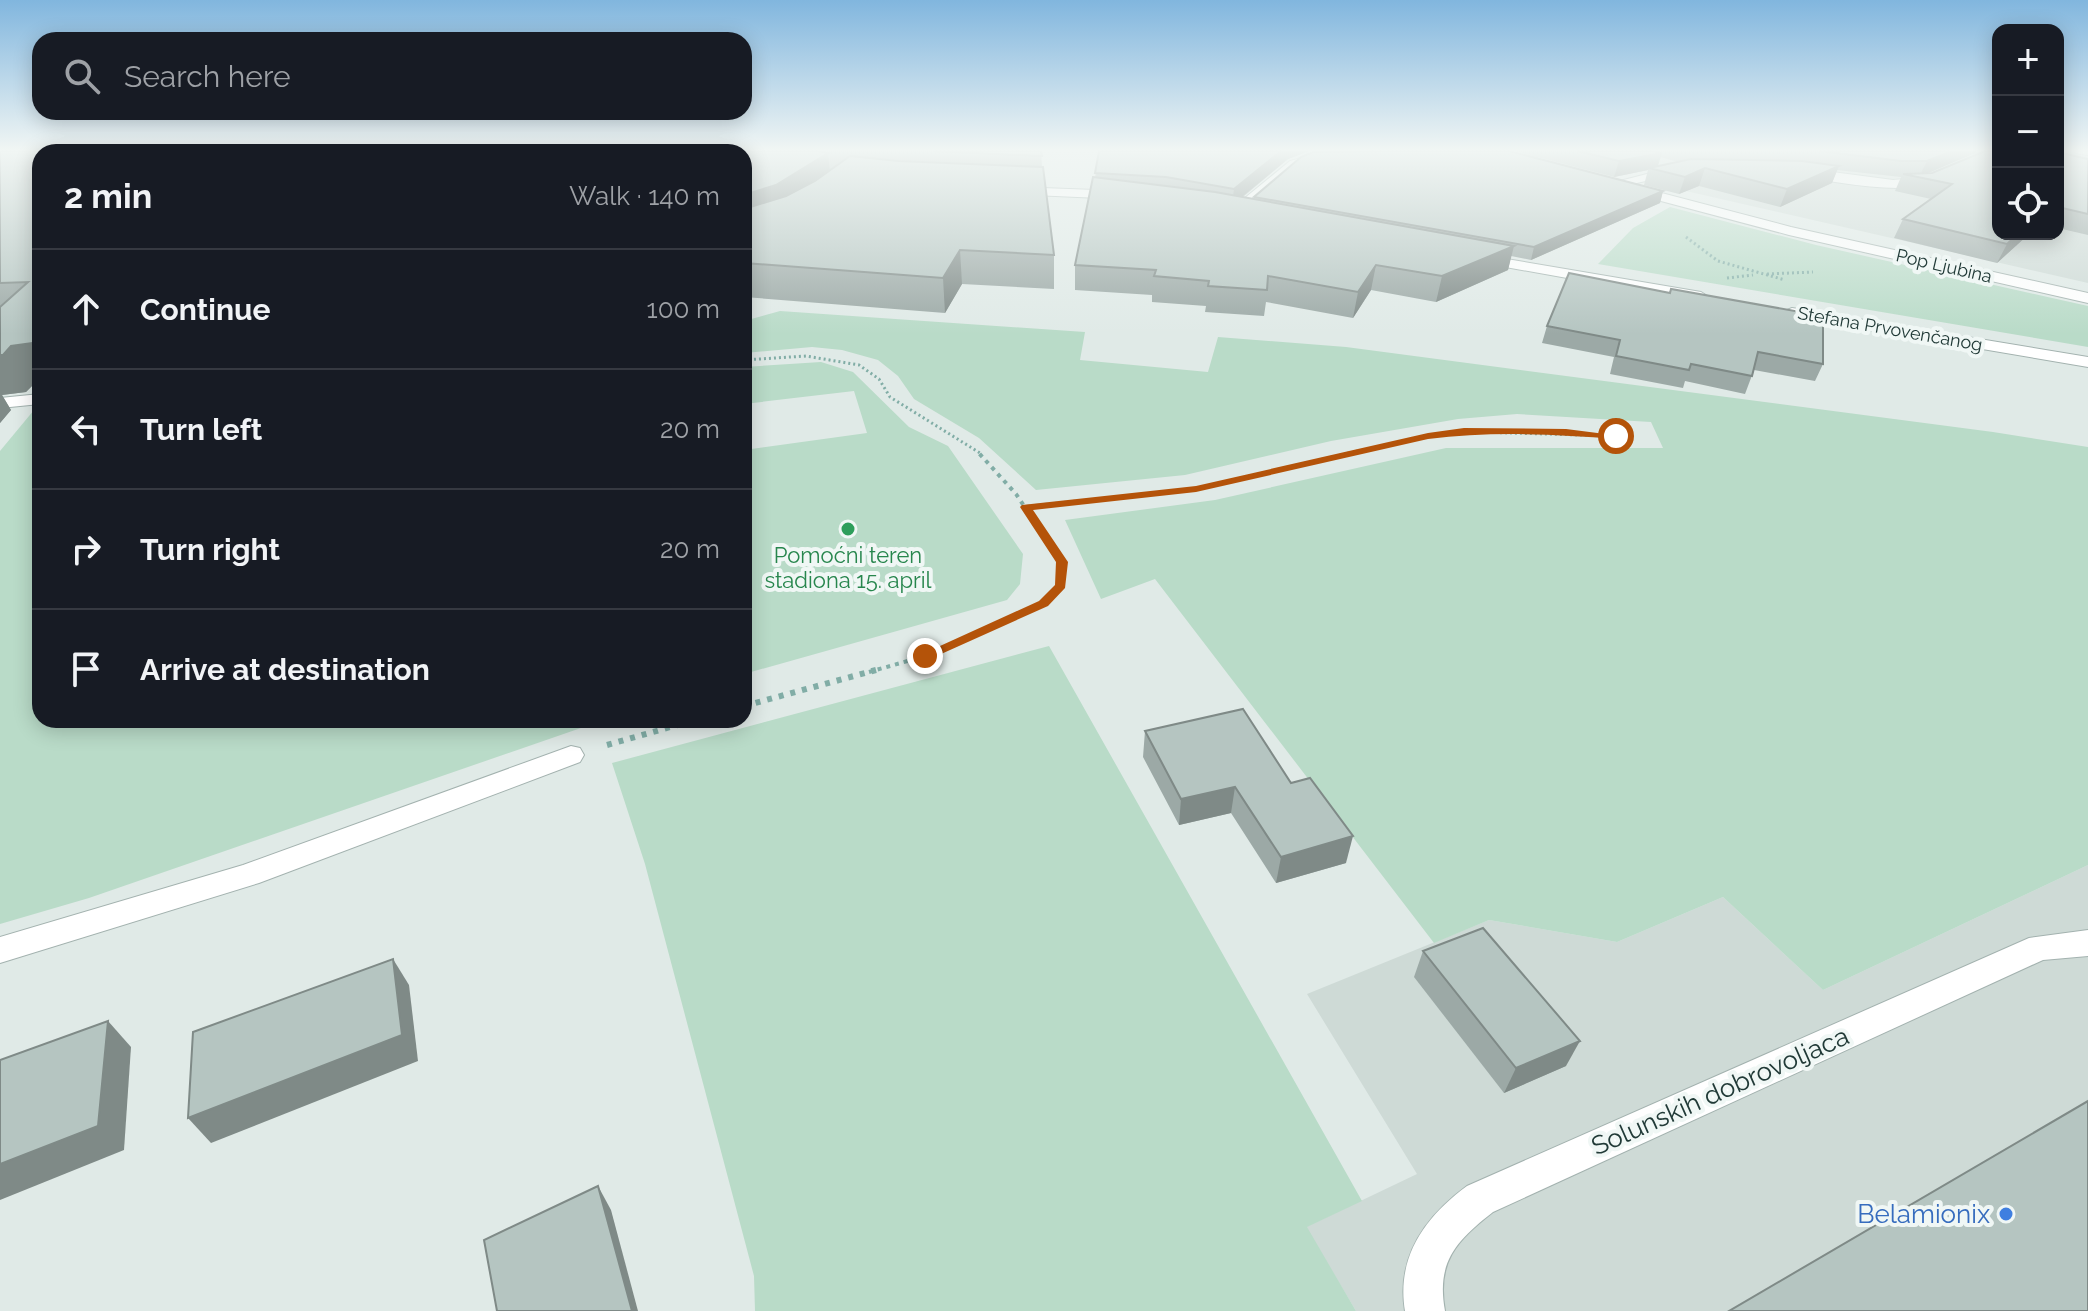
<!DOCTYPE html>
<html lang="en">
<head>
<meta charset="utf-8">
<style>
	body { margin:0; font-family:Raleway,sans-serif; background:#20242c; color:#f1f3f6 }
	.controls { position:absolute; right:24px; top:24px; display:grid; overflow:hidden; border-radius:16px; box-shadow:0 4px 20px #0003 }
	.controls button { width:72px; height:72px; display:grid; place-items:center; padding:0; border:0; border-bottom:2px solid #363941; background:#171b24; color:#f1f3f6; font:40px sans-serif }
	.stop { position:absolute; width:24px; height:24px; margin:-18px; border:6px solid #b45309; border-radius:50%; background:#fff }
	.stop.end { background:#b45309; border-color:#fff; box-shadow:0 2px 8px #0008 }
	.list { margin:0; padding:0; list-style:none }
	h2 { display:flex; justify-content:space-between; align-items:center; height:104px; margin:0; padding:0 32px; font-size:34px }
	h2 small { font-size:26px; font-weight:400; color:#9ea1a6 }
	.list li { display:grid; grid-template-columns:52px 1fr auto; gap:24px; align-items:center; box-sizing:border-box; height:120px; padding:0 32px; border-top:2px solid #363941 }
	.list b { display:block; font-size:30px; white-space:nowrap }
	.list em { font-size:26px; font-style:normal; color:#9ea1a6 }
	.icon { flex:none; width:44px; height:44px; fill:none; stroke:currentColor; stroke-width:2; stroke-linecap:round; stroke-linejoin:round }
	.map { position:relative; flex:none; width:2088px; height:1311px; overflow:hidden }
	.search { position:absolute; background:#171b24; box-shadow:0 4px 20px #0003; left:32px; top:32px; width:720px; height:88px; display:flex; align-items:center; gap:20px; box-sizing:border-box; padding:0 28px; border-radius:24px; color:#9ea1a6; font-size:30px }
	.panel { position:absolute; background:#171b24; box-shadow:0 4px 20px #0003; left:32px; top:144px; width:720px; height:584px; border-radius:24px }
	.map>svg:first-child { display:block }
	.built { fill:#cedad6 }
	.green { fill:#b9dbc8 }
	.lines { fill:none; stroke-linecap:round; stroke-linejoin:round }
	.service-casing { stroke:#a3b2af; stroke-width:2 }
	.minor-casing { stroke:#a3b2af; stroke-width:2 }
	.tertiary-casing { stroke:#a3b2af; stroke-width:2 }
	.path-far2 { stroke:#81ada6; stroke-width:3; stroke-dasharray:2 3; stroke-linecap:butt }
	.path-far1 { stroke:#81ada6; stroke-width:4; stroke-dasharray:4 5; stroke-linecap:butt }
	.path { stroke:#81ada6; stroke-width:6; stroke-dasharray:5 7; stroke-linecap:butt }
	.service { fill:#fff; fill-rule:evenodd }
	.minor { fill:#fff; fill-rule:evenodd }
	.tertiary { fill:#fff; fill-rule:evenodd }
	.wall { fill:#9ca9a6; fill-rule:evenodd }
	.shaded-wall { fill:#7f8a87 }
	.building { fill:#b5c5c1; stroke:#7f8a87; stroke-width:2 }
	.route { fill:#b45309 }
	.leisure-dot { fill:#2e9e5b; stroke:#f0f7f5; stroke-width:3 }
	.shop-dot { fill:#3f7fe0; stroke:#f0f7f5; stroke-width:3 }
	.labels { text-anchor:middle; stroke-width:8; stroke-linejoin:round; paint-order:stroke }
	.far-street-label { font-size:18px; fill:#213a37; stroke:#f0f7f5 }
	.leisure-label { font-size:22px; fill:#27864d; stroke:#f0f7f5 }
	.near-street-label { font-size:26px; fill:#213a37; stroke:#f0f7f5 }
	.near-shop-label { font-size:26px; fill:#366cbe; stroke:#f0f7f5; text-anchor:end }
</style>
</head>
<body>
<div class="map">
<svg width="2088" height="1311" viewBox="0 0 2088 1311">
	<rect width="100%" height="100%" fill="#e0eae7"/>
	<g class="built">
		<path d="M1590,151h408v83h60v-83h30v132l-459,-105 41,-8z"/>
		<path d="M2088,865v446h-732l-50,-84 111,-53 -110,-180 182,-74 128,22 106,-45 100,93z"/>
	</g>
	<g class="green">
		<path d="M1670,207l146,38 272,61v41l-490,-83 35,-36z"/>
		<path d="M780,311l305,21 -5,28 128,12 10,-35 128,10 647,85 95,15v418l-265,125 -100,-93 -106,45 -128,-22 -55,23 -279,-364 -54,20 -36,-79 150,-20 231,-52h217l-12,-26 -134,-8 -59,5 -127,22 -146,34 -149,15 -57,-52 -65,-39 -16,-23 -20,-16 -36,-10 -30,-3 -68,6v-32z"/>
		<path d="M821,362l32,10 56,55 39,19 75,108 -3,30 -13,16 -263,74v-224l123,-17 -13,-42 -110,13v-37z"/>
		<path d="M40,409v311h564l-515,178 -89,26v-473l34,-41z"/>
		<path d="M1049,646l313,555 -55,26 49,84h-601l-1,-35 -109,-412 -33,-101z"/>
	</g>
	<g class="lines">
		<defs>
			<g id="service">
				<path d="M2074,151h14v4l-12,-2z"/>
				<path d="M1678,166l4,1v6l-68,15 -6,-4z"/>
				<path d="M1802,168l91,12 35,-3 6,4c-23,16 -108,0 -136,-6v-6z"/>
			</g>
			<g id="minor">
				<path d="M1317,154l4,1v4l-23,6 -59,52h-10v-6l61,-50z"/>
				<path d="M1631,185l160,42 297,66v10l-299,-68 -162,-43v-6z"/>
				<path d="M40,394v10l-40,4v-10z"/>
				<path d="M571,746l9,2 4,7 -4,7 -321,121 -259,80v-26l243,-72z"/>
				<path d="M2088,930v26l-45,4 -550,252c-37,29 -57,50 -48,99h-40c-9,-54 20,-94 62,-125l562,-248z"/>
			</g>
			<g id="tertiary">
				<path d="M1015,187l107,4 6,4 -6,4 -111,-5 -2,-3z"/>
				<path d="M1477,254l224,38 8,5 -8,5 -229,-41v-6z"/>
				<path d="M1792,308l296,49v10l-301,-51v-6z"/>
			</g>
		</defs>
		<use href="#service" class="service-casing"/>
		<use href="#minor" class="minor-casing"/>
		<use href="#tertiary" class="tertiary-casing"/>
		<g class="path-far2">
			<path d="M1686,237l32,24 67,19"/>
			<path d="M1767,274l46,-2"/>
			<path d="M1727,278l26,-3"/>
			<path d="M744,360l62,-4 53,9 20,14 11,18 90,56"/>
			<path d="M1352,453l76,-17 47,-4 141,4"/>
		</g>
		<g class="path-far1">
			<path d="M1026,507l170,-18 164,-38"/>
			<path d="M869,672l56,-16 118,-52 18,-18 1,-24 -46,-68 -39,-43"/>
		</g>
		<g class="path">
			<path d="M744,706l132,-36"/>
			<path d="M607,745l88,-25"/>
		</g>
		<use href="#service" class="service"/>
		<use href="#minor" class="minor"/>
		<use href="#tertiary" class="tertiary"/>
	</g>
	<g class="wall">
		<path d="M0,151h1041l1,16 12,88v34l-92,-5 -17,29 -201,-16v-145h-704l-6,232 -8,8 -24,3 9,15 -11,13z"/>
		<path d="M1099,151h225h-15l-21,8 -45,38 11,2v-2l409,-6 -3,12 -129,57 -20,-4 -3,14 -72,32 -65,-12 -18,28 -87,-16 -2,14 -59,-4 1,-6 -54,-4v-7l-77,-5v-25l20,-87z"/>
		<path d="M1514,151h462l-1,2 -47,20h4l53,-22 13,83h31l-32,29 -103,-25 9,-19 28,-20 -36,-8 6,-14 -64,-7 -5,13 -52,24 -81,-21 -20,8 -35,-9 4,-15 -34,7zM1660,157l18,5 -21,4z"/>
		<path d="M2058,152l30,7v76l-30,-7z"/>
		<path d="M1569,273l254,91 -8,17 -61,-11 -9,24 -60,-13 -2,7 -73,-14 4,-17 -72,-14 5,-17z"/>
		<path d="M1145,731l146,52 55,80 -70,20 -45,-70 -52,12 -36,-68z"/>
		<path d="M1423,951l143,115 -62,27 -90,-116z"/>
	</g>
	<g class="shaded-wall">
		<path d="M1281,151h28l-21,8 -56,46 2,-16z"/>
		<path d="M1952,151h24l-1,2 -56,24 8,-16z"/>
		<path d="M828,153l3,30 -87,46v-34z"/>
		<path d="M1662,153l-5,16 -8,-1 -1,2 -34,7 5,-16z"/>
		<path d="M1839,166l-7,17 -52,24 7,-18z"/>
		<path d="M1705,168l-6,18 -20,8 6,-17z"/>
		<path d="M1663,191l-3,12 -129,57 3,-13z"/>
		<path d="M2018,234h11l-32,29 10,-19z"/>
		<path d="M1514,246l-6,24 -72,32 6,-26z"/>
		<path d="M960,250l2,34 -17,29 -2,-35z"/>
		<path d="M1376,265l-5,25 -18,28 5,-26z"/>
		<path d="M40,342v40l-6,2 -8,8 -24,3 9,15 -11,13v-68l11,-9z"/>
		<path d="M1235,787l-4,26 -52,12 2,-26z"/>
		<path d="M1353,836l-7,27 -70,20 5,-26z"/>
		<path d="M393,959l16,26 9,76 -207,82 -23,-25z"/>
		<path d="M108,1021l23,26 -7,103 -124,50v-36z"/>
		<path d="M1580,1041l-14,25 -62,27 12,-25z"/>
		<path d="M598,1186l13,24 27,101h-6z"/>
	</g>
	<g class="building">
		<path d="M0,151h818l10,2 -52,32 -32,10v-43h-704v190l-29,4 -8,9h-3v-48l28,-25 -28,1z"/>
		<path d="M934,151h107l1,5z"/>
		<path d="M1099,151h182l-47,38 -68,-12 -71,-4z"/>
		<path d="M1399,151h110l154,40 -129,56 -280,-50 47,-40 12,-5z"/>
		<path d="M1578,151h75l9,2 -43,8z"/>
		<path d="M1820,151h132l-25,10h-26z"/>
		<path d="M1985,151h13v83h20l-11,10 -104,-25 49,-35 -49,-10 29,-1z"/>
		<path d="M2058,152l30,7v55l-30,-7z"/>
		<path d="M850,156l48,5 145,6 11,88 -94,-5 -17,28 -199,-15v-54l42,-13 29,-15z"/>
		<path d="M1691,159l111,2 37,5 -52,23 -82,-21 -20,9 -36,-9z"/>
		<path d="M1093,177l122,15 299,54 -72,30 -66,-11 -18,27 -90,-16 -1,14 -59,-4 1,-5 -55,-5 2,-6 -81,-5z"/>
		<path d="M1569,273l101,20 1,-4 152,27v48l-65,-12 -6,24 -61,-12 -2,6 -73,-14 4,-16 -73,-14z"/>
		<path d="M1243,709l48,74 19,-5 43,58 -72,21 -46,-70 -54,12 -36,-68z"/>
		<path d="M1483,928l97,113 -64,27 -93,-117z"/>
		<path d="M393,959l9,76 -214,83 5,-86z"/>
		<path d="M108,1021l-10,105 -98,38v-104z"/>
		<path d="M2088,1101v210h-359z"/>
		<path d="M598,1186l34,125h-135l-13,-71z"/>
	</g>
	<linearGradient id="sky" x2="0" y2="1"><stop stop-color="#81b6de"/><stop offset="0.45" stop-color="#f1f6f4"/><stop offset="1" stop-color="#f1f6f4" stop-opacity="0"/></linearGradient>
	<rect width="2088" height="334" fill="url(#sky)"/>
	<path class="route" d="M1464,428l102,1 55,7 -5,3c-62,-5 -126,-8 -188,0l-232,53 -163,18 35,52 -3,26 -17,18 -118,53 -12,-3 121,-55 16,-16 1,-23 -36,-55 2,-2 174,-19 232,-53z"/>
	<circle class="leisure-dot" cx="848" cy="529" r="8"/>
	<circle class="shop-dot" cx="2006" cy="1214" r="8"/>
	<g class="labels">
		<g class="far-street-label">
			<text transform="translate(1944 266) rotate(13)" y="6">Pop Ljubina</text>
			<text transform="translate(1890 329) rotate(10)" y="6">Stefana Prvovenčanog</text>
		</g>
		<g class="leisure-label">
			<text x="848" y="563">Pomoćni teren<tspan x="848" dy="25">stadiona 15. april</tspan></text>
		</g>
		<g class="near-street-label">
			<text transform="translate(1720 1091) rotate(-24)" y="9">Solunskih dobrovoljaca</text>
		</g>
		<g class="near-shop-label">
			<text x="1990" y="1223">Belamionix</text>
		</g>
	</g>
</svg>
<div class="controls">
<button>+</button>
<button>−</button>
<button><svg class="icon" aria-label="locate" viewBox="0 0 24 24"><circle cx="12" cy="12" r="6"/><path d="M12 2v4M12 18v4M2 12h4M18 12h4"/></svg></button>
</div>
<div class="stop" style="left:1616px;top:436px"></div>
<div class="stop end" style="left:925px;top:656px"></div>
<div class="search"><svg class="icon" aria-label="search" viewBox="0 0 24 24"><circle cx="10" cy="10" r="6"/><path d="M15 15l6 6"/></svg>Search here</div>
<section class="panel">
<h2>2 min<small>Walk · 140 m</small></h2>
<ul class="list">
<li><svg class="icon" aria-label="ahead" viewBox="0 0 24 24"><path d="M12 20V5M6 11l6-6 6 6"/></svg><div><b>Continue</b></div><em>100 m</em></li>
<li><svg class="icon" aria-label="left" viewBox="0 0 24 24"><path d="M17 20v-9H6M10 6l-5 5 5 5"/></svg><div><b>Turn left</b></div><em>20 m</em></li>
<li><svg class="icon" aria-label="right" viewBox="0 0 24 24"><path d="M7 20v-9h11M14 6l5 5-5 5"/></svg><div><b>Turn right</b></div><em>20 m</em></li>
<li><svg class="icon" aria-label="arrive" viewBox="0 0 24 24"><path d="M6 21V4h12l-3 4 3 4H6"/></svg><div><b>Arrive at destination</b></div></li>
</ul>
</section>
</div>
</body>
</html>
